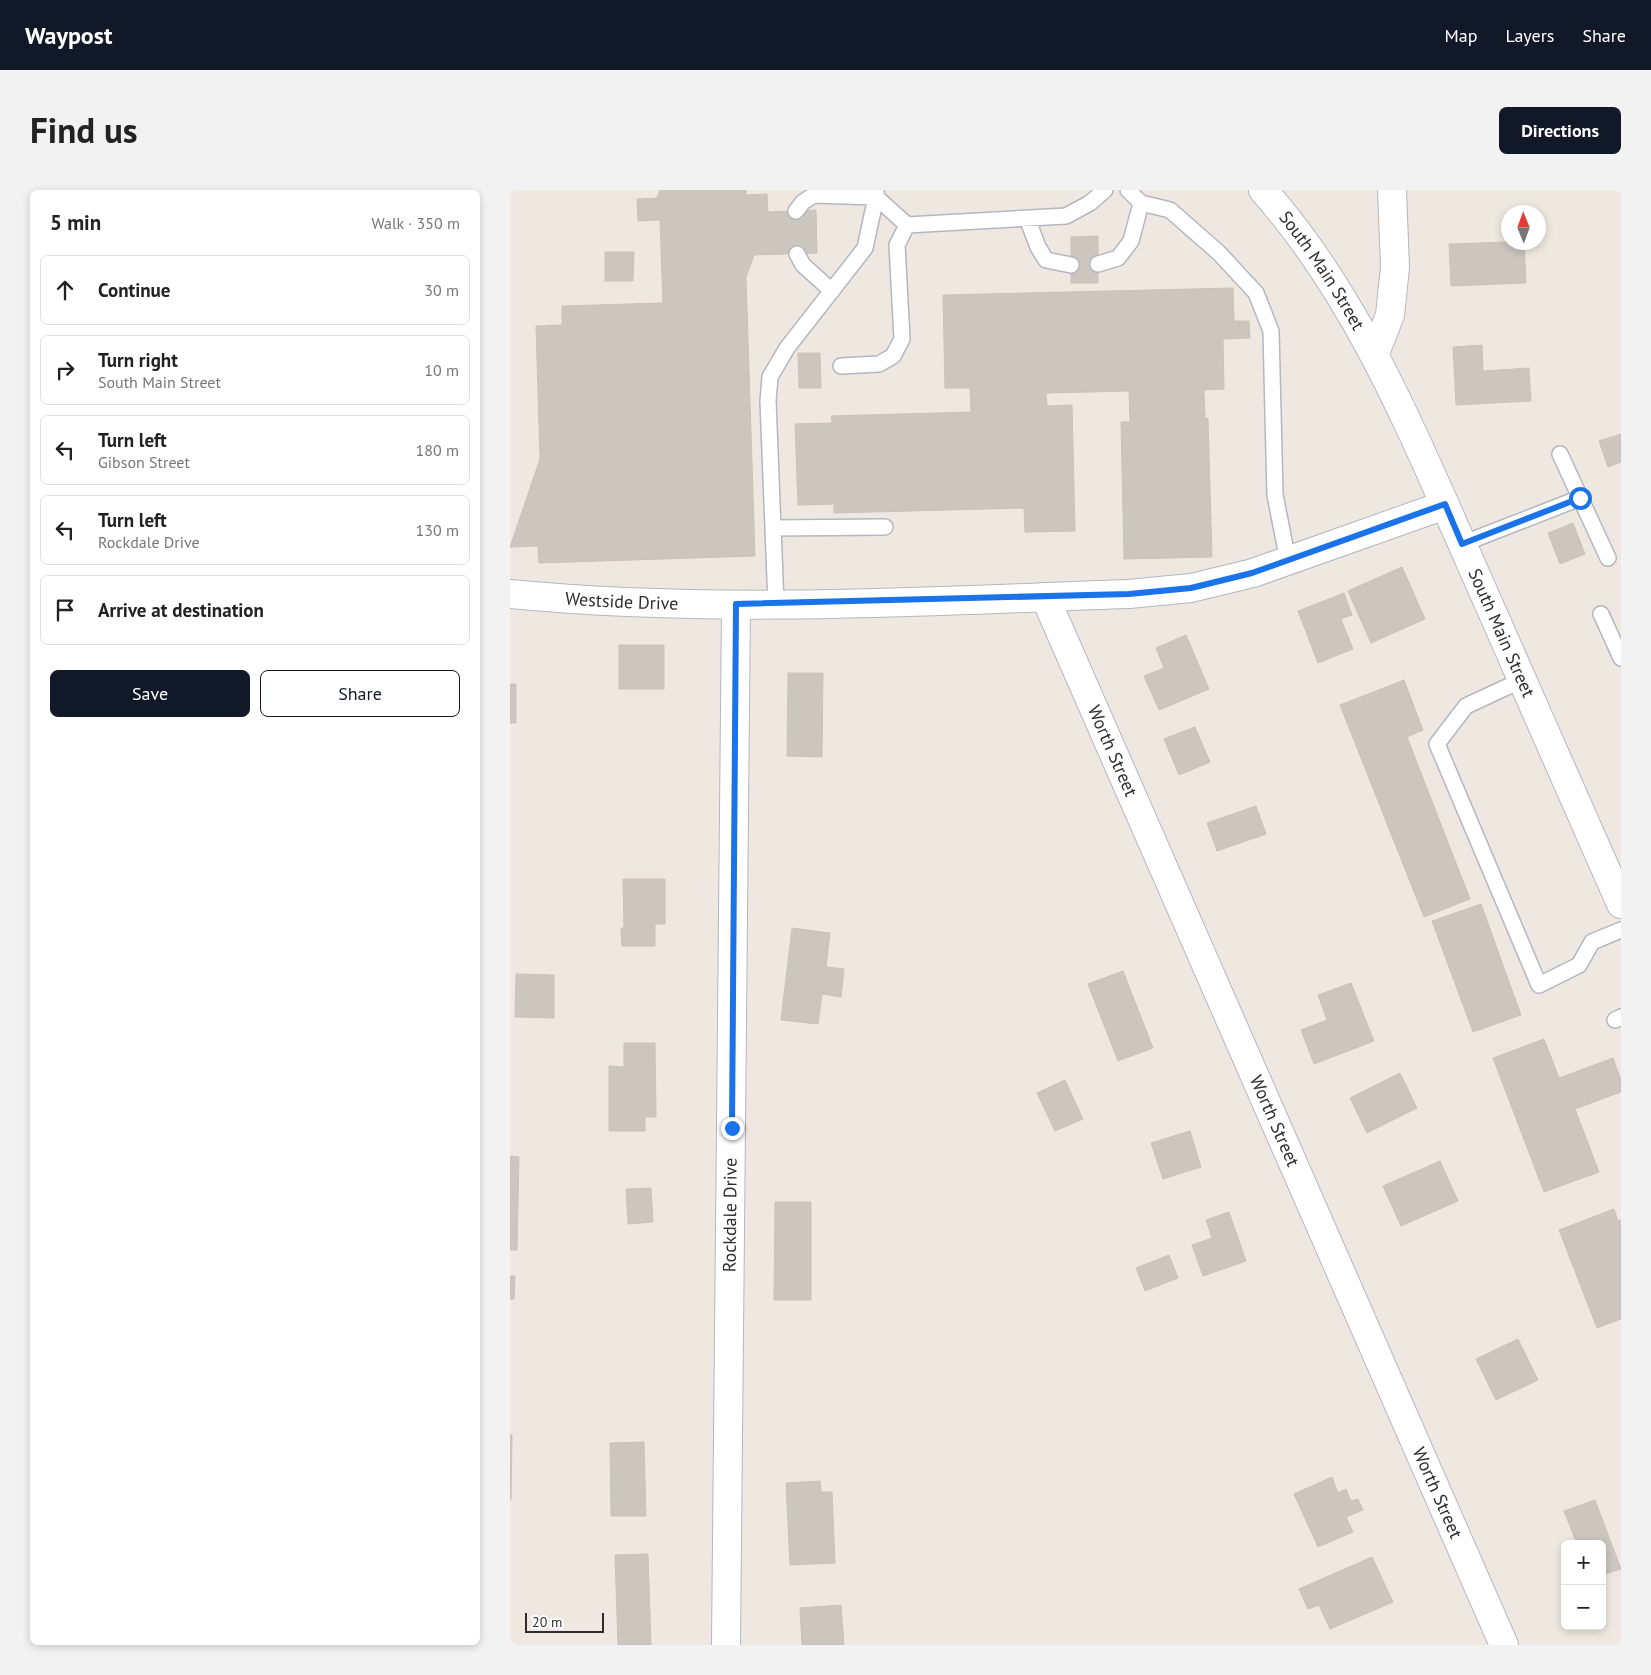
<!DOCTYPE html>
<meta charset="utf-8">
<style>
:root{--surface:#fff;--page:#f2f2f2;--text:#222;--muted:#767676;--line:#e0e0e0;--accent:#111827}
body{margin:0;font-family:"PT Sans",sans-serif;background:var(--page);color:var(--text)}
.controls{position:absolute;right:15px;bottom:15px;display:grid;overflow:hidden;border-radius:8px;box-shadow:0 2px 8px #0003}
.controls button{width:45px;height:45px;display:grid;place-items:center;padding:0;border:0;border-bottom:1px solid var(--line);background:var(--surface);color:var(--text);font:25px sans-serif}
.compass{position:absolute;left:991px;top:15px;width:45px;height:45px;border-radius:50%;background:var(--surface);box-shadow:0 2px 8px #0003;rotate:359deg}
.scale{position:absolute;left:15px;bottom:12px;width:79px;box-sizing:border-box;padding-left:5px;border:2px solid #2d2d2d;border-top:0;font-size:14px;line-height:18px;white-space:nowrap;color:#2d2d2d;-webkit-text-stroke:4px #fff;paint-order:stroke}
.stop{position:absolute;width:15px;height:15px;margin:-11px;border:4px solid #1a73e8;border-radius:50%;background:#fff}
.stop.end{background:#1a73e8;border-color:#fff;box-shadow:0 1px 5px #0008}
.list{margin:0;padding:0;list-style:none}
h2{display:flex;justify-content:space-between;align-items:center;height:65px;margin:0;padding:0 20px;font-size:21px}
h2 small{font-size:16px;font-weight:400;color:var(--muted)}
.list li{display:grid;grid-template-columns:32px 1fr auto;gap:15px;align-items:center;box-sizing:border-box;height:70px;margin:0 10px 10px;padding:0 10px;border:1px solid var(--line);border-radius:8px}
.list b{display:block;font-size:19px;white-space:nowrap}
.list p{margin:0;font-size:16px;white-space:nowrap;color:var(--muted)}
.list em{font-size:16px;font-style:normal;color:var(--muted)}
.actions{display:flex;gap:10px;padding:15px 20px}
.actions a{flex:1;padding:11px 0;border:1px solid var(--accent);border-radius:8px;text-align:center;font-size:18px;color:var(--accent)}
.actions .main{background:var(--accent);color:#fff}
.icon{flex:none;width:28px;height:28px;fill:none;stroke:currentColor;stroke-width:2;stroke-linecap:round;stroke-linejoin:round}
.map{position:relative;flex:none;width:1111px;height:1455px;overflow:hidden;border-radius:8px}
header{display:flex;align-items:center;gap:30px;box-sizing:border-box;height:70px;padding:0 25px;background:var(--accent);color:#fff}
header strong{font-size:24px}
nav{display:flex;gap:28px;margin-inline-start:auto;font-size:18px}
.intro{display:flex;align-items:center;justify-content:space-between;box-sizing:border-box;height:120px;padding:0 30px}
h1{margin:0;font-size:35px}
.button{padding:12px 22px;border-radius:8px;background:var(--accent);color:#fff;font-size:18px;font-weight:700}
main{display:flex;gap:30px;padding:0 30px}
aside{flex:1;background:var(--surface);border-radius:8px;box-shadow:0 2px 8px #0003}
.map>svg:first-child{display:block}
</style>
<header>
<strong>Waypost</strong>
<nav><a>Map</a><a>Layers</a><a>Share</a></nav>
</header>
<div class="intro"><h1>Find us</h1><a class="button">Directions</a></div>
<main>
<aside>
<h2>5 min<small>Walk · 350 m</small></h2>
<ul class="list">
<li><svg class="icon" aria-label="ahead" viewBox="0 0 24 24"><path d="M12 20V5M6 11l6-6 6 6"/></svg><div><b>Continue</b></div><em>30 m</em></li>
<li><svg class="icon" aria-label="right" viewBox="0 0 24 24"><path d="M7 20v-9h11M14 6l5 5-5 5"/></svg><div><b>Turn right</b><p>South Main Street</p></div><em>10 m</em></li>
<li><svg class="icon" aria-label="left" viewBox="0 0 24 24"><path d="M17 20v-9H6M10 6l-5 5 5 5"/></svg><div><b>Turn left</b><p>Gibson Street</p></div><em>180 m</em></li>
<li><svg class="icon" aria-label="left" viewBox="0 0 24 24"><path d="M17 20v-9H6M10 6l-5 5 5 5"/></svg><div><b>Turn left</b><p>Rockdale Drive</p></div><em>130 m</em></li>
<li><svg class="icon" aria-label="arrive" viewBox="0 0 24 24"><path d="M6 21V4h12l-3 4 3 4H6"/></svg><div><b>Arrive at destination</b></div></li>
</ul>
<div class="actions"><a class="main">Save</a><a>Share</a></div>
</aside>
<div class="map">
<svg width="1111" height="1455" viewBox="0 0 1111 1455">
<rect width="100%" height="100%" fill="#efe8e0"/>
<path fill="#cbc6be" stroke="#cbc3b9" d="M150 0H236V5L257 4 258 22 306 20 307 63 244 65 236 87 245 366 29 373 28 356 0 357 30 269 26 136 52 135V116L153 113 150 30 128 31 127 9 147 8Z
M588 46V93H561V47Z
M998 52H1014L1016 93 941 96 939 54Z
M95 62H124L123 91H95Z
M723 98 724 131H739L740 148 713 149 714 199 694 200 695 229 698 228 702 367 614 369 611 232H620L619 201 536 203 537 216 562 215 565 341 515 342 514 318 324 323V314L288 315 285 234 322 233 321 226 461 222 460 198H435L433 105Z
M972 155 973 181 1019 178 1021 211 946 215 943 157Z
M288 163H310L311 198H289Z
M1111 244V272L1098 277 1089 251Z
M1063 333 1075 364 1050 374 1038 343Z
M892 377 915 429 861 453 838 401Z
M834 403 842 425 831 429 843 459 808 473 788 421Z
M676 445 699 499 649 520 634 486 654 478 646 458Z
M109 455H154V499H109Z
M278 483H313L312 567 277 566Z
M894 490 913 540 897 547 960 709 914 727 830 515Z
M0 494H6V533H0Z
M685 537 700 572 669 585 654 549Z
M746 616 756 644 707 661 697 633Z
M113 689H155V734H145V756H112L111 738H114Z
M971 714 1011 825 963 842 922 731Z
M282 738 320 743 316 777 334 779 331 807 312 804 308 834 271 830Z
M613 781 643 858 608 871 578 794Z
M6 784 44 785V828L5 827Z
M841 793 864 851 804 874 791 840 817 830 808 805Z
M1034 849 1049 888 1103 868 1111 890V902L1065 919 1089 982 1034 1002 983 868Z
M114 853H145L146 927H135V941H99V876L114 877Z
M890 883 907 918 857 943 840 908Z
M555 890 573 929 545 941 527 903Z
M680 941 691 977 653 989 641 953Z
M0 966 9 967 7 1060H0Z
M930 971 948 1011 891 1036 873 996Z
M141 998 143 1032 118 1034 116 999Z
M265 1012H301V1110H264Z
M1104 1019 1108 1031 1111 1030V1129L1087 1138 1049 1040Z
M719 1022 736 1071 693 1086 682 1055 702 1048 696 1030Z
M659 1065 668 1088 635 1101 626 1078Z
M0 1086H5L4 1109H0Z
M1008 1149 1028 1190 986 1210 966 1169Z
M0 1245H2L1 1310H0Z
M134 1252 136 1326H101L100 1253Z
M822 1287 828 1303 836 1299 841 1311 848 1309 853 1320 836 1327 843 1342 808 1357 784 1304Z
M310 1291 311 1302H322L325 1373 280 1375 276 1293Z
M1085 1310 1111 1379 1092 1385V1354H1067L1054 1321Z
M138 1364 141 1455H108L105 1365Z
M862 1367 883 1412 820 1439 809 1415 798 1419 789 1399Z
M331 1415 334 1455H292L290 1418Z"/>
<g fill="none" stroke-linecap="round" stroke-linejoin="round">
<g stroke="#b3b7c1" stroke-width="18">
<path id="lane" d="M366 0V7L397 35 556 26 580 13 595 0
M618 0 631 13 660 20 709 63 746 103 761 141 765 305 778 371
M517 28 528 57 536 70 561 75
M287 64 293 75 322 101
M588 74 608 68 621 51 631 13
M331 176 369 174 383 166 392 149 387 55 397 35
M1050 264 1098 368
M263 338 375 337
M952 354 1070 308
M266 414 258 211 260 187 277 158 355 58 366 7 304 5 293 12 286 21
M1091 424 1111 468
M1012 490 956 516 927 554 1029 795 1069 775 1082 752 1111 740
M1105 830 1111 827"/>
</g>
<g stroke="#b3b7c1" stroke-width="30">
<g id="street">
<path d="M865 163 880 125 885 77 882 0"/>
<path id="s1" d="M0 404C204 424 415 411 619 404L681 398 743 383 935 315"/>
<path id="s2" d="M535 407 994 1455"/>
<path id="s3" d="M216 1455 226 415"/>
</g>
</g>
<g stroke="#b3b7c1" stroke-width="30">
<g id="secondary">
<path id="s4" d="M753 0C847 106 901 239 958 367 1009 483 1060 598 1111 714"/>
</g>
</g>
<use href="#lane" stroke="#fff" stroke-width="15"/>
<use href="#street" stroke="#fff" stroke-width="28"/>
<use href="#secondary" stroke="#fff" stroke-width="28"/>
</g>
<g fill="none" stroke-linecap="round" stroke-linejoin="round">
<path stroke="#1a73e8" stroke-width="6" d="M222 938 226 414 619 404 681 398 742 383 935 314 952 354 1070 308"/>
</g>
<g text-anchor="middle" stroke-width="5" stroke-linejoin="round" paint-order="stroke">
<g font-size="18" fill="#2d2d2d" stroke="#fff">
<text dy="6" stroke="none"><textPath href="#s4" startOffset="100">South Main Street</textPath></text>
<text dy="6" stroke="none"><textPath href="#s1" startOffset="112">Westside Drive</textPath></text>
<text dy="6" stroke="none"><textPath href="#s4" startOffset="505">South Main Street</textPath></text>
<text dy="6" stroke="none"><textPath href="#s2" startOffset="168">Worth Street</textPath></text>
<text dy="6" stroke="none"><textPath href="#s2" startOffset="572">Worth Street</textPath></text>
<text dy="6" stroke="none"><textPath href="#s3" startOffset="430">Rockdale Drive</textPath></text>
<text dy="6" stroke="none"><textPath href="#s2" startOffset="978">Worth Street</textPath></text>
</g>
</g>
</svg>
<div class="controls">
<button>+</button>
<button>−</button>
</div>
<svg class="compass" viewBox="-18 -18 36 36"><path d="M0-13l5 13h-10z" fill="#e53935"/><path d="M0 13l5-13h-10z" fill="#767676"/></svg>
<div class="scale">20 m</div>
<div class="stop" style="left:1070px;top:308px"></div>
<div class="stop end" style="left:222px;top:938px"></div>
</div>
</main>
